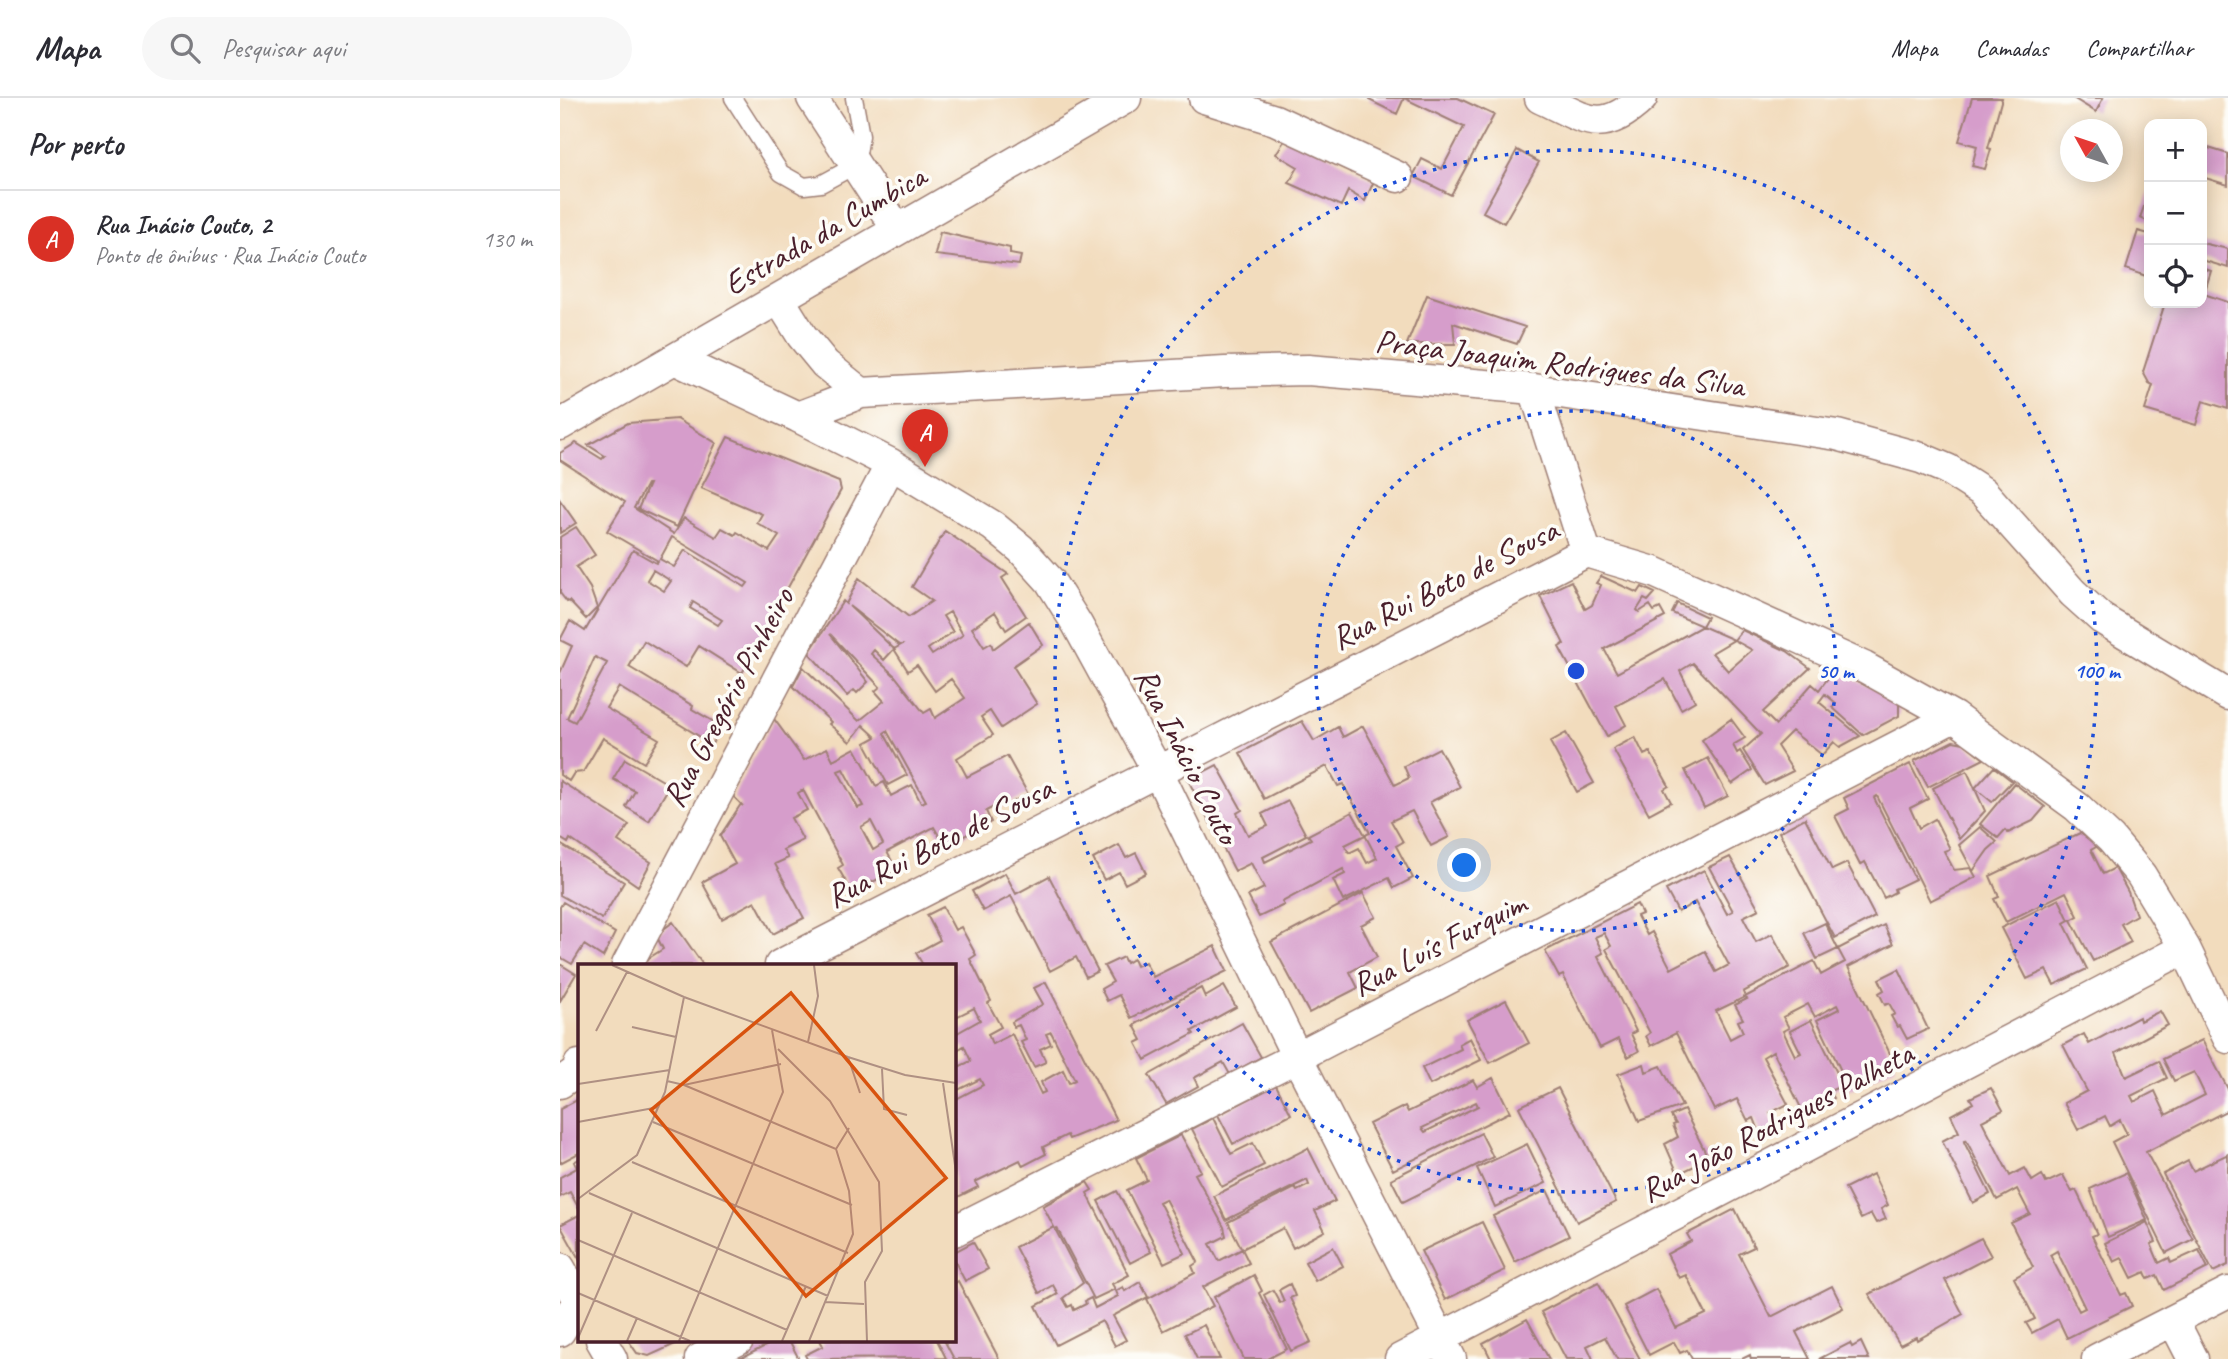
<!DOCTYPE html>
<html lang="pt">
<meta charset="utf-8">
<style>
:root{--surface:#fff;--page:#f7f7f7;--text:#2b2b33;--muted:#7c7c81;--line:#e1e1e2;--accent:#d93025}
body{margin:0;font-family:Caveat,sans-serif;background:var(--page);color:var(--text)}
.controls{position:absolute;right:21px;top:21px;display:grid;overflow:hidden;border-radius:14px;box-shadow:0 4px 18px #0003}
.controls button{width:63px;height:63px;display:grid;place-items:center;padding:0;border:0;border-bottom:2px solid var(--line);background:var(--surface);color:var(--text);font:35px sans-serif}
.compass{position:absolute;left:1500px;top:21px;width:63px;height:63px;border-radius:50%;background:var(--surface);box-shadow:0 4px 18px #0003;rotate:310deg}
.you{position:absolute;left:905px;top:768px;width:24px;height:24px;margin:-18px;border:5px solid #fff;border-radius:50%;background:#1a73e8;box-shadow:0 0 0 10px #1a73e833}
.badge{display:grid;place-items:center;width:46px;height:46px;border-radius:50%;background:var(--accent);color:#fff;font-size:23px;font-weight:700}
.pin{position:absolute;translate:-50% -58px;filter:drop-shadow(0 2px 4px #0008)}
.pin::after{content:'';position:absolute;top:37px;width:24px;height:21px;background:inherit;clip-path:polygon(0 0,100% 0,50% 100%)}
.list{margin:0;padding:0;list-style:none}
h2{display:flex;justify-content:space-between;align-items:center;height:91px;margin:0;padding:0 28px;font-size:30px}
h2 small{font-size:23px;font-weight:400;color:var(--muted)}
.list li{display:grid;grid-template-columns:46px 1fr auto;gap:21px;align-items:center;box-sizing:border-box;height:98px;padding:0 28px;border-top:2px solid var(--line)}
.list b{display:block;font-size:26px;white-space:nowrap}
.list p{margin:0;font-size:23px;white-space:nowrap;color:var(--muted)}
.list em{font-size:23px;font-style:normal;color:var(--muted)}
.icon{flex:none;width:38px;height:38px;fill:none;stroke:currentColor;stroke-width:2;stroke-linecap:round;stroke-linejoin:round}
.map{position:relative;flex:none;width:1668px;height:1261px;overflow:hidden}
header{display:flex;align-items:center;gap:42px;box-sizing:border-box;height:98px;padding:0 35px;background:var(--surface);border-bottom:2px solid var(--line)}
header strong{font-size:33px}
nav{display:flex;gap:38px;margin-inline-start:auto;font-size:24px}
.search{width:490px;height:63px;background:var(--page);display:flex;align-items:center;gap:18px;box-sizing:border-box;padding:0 24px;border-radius:38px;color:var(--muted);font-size:26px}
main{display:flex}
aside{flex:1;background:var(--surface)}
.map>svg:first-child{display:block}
</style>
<header>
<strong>Mapa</strong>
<div class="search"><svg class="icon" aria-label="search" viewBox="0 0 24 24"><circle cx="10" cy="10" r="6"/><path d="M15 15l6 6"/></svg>Pesquisar aqui</div>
<nav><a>Mapa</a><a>Camadas</a><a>Compartilhar</a></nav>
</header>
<main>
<aside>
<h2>Por perto<small></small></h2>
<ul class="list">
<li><span class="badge">A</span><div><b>Rua Inácio Couto, 2</b><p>Ponto de ônibus · Rua Inácio Couto</p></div><em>130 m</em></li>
</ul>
</aside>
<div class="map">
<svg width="1668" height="1261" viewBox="0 0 1668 1261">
<rect width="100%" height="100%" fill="#fdfcf7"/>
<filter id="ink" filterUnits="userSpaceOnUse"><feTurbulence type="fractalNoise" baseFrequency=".0143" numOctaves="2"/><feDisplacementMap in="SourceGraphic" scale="14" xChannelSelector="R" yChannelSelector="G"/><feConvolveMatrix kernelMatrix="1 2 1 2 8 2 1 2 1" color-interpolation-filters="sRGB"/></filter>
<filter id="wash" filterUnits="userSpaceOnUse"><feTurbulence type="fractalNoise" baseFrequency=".00686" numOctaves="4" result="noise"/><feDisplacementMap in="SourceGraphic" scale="28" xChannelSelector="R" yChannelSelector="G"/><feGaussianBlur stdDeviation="1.57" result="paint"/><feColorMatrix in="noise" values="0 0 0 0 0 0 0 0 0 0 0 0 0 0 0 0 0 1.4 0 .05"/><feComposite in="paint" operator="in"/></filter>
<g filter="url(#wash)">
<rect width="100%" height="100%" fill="#f2dcbd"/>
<g id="blocks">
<path fill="#d69dcb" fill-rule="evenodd" d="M810 0H898L934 17 891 97 853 78 862 61 882 71 904 29 844 0 837 16 809 2Z
M1412 0H1442L1428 50 1431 51 1425 71 1412 68 1417 48 1399 43Z
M1513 0H1543L1536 14Z
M729 35 814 83 805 103 788 93 781 108 729 85 738 69 716 56Z
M1642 48 1668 56V87L1642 79Z
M957 52 979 64 944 125 923 114Z
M1589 94V124L1580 120Z
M1578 133 1589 136V179L1566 171Z
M380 134 450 150V156L461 158 459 167 375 157Z
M1642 145 1668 151V170L1642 162Z
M1642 170 1651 173 1644 196 1668 204V311L1643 303 1636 327 1585 312 1593 287 1589 285 1583 274 1605 205H1642Z
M867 197 965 229 957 246 893 225 895 246H847Z
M117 321 156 345 117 429 78 411 89 386H87L74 410 114 436 124 420 156 439 162 430 175 437 177 434 209 453 219 438 197 425 202 416 141 390 168 339 279 384 281 392 220 504 222 506 182 575 139 548 126 569 84 543 69 569 133 608 132 611 161 628 152 646 59 589 46 610 99 641 84 665 43 640 23 674 14 675 9 683 0 677V575L12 548 0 542 10 523 25 533 73 452 96 465 98 463 47 433 65 404 0 362V355L16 345 42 361 45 358 28 347 68 325ZM112 439 188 485 185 489 125 452 114 469 100 461ZM93 472 111 483 104 493 87 482ZM133 504 162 522 158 527 130 510ZM35 559 47 565 15 624 7 620Z
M0 402 16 425 0 435Z
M16 429 35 457 16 469 30 490 37 510 26 521 9 503 7 504 0 495V439Z
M385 433 448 476 442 480 466 518 446 532 435 514 412 530 424 549 431 545 433 551 469 524 483 547 453 568 477 606 441 630 430 613 421 619 433 637 397 660 407 679 447 658 468 696 443 709 441 705 426 713 431 724 385 748 374 729 327 754 337 772 292 794 278 770 283 767 243 692 238 695 247 712 231 720 243 742 223 752 228 760 215 766 244 820 213 836 195 803 162 821 142 784 175 766 160 738 181 706 183 708 173 698 214 621 244 662 267 650 273 662 295 650 316 688 324 684 331 698 352 687 361 705 366 703 327 633 324 635 347 677 328 687 305 645 316 639 303 627 290 644 269 626 271 624 233 588 243 569 299 623 324 603 315 593 320 589 270 536 308 584 297 595 294 592 287 598 249 555 283 503 286 506 299 480 349 519 372 503 352 489ZM289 508 339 547H341L334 551ZM390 514 403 537 372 557 368 551 393 534 383 518ZM334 551 348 573 357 567 375 593 391 581 405 600 375 620 371 611 364 615 335 578 311 556 314 552 324 562ZM283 671 303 708 298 710 278 673ZM311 723 323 746 313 752 301 729Z
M1041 478 1078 495 1082 489 1095 495 1088 503 1084 501 1077 512 1079 514 1090 507 1094 513 1100 510 1105 519 1044 551 1057 575 1142 528 1112 515 1117 505 1147 519 1142 528 1174 542 1182 532 1227 553 1250 570 1203 614 1216 627 1252 586 1259 592 1274 572 1339 603V618L1303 637 1272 609 1276 605 1265 596 1259 604 1300 638 1280 649 1274 644 1262 657 1232 633 1217 648 1233 673 1205 687 1183 652 1201 636 1133 565 1120 573 1135 603 1121 611 1105 581 1056 608 1066 627 1047 638 999 549 1004 546 980 498 1011 483 1025 511 1032 507 1041 487 1036 485ZM1174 542 1192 552 1168 573 1152 555Z
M1171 621 1185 640 1173 647 1177 655 1180 653 1192 672 1172 686 1142 642Z
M742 623 754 643 778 629 783 639 803 628 835 687 849 680 844 668 879 650 900 689 870 704 889 739 871 748 852 713 831 723 843 744 836 748 853 780 834 790 829 780 783 803 773 782 785 776 783 771 722 804 724 807 699 819 688 798 704 790 691 765 675 773 628 682 657 667 682 712 677 715 688 737 708 728 702 716 728 703 746 737 703 759 705 764 751 741 748 737 792 714 805 737 810 735 783 686 778 688 767 668 704 701 680 655ZM805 737 817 760 807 765 799 750 789 755 785 747Z
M1006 635 1034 685 1017 694 990 644Z
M1075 639 1084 657 1090 654 1109 688 1104 691 1111 704 1089 716 1053 651Z
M1393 643 1404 645 1424 661 1368 689 1354 663Z
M1148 660 1168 698 1144 710 1125 672Z
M65 661 110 687 89 723 66 709 75 693 53 681Z
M1350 666 1368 701 1350 710 1359 730 1375 721 1390 751 1384 753 1394 772 1411 770 1416 779 1370 803 1317 698 1314 700 1355 781 1334 791 1335 794 1324 800 1305 764 1300 767 1275 718 1289 711 1284 700Z
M1434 669 1452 683 1432 704 1415 690Z
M1407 673 1425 713 1399 741 1373 690Z
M0 683 69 727 58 743 91 764 78 788 10 741 8 745 0 740Z
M1454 685 1485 709 1473 723 1448 735 1445 732 1438 740 1420 726Z
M1245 720 1272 772 1287 765 1315 819 1275 840 1219 734Z
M1420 729 1437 744 1428 752 1413 773 1399 747Z
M1520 735 1538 748 1531 752 1543 776 1555 770 1568 794 1576 817 1561 826 1571 844 1533 863 1511 822 1518 818 1506 794 1446 824 1434 801 1439 799 1430 778Z
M0 746 64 784 42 821 0 797Z
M559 747 566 760 576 755 586 775 565 786 559 774 544 782 533 761Z
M1170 759 1199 811 1183 819 1196 844 1212 836 1230 869 1183 894 1185 899 1254 863 1261 877 1285 864 1278 851 1324 827 1333 846 1288 869 1336 968 1290 992 1257 922 1279 911 1277 907 1255 919 1248 906 1223 919 1229 930 1223 933 1235 958 1241 955 1230 933 1251 922 1283 987 1270 993 1274 1000 1244 1016 1213 953 1203 959 1228 1006 1210 1015 1217 1030 1201 1038 1194 1020 1188 1023 1177 1001 1154 1012 1116 935 1091 948 1086 938 1090 935 1046 851 1051 848 1044 835 1035 839 1043 855 1038 858 1076 933 1071 936 1079 953 1068 959 1058 941 1040 950 1003 877 999 879 985 853 1077 806 1082 816 1077 818 1087 837 1092 834 1111 871 1145 853 1156 874 1169 867 1135 804 1118 814 1106 792 1144 772 1167 816 1173 813 1149 769ZM1185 899 1187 901 1175 907 1183 921 1178 923 1183 934 1170 941 1156 913Z
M445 775 456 796 489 778 538 873 526 879 516 859 490 873 451 798 423 813 412 793Z
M803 795 816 819 801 827 817 859 790 874 798 890 749 915 711 844Z
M1499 801 1509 822 1504 825 1527 871 1494 887 1486 872 1467 881 1441 830Z
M3 804 55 835 43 859 24 847 12 866 0 859V809Z
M383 809 395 832 401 829 416 857 410 861 431 903 428 905 441 929 428 936 432 946 452 936 481 996 485 994 481 984 503 972 509 985 515 982 491 934 486 936 491 946 480 951 486 964 474 969 461 944 466 942 459 927 454 929 452 924 483 906 474 890 486 884 556 1022 509 1041 507 1037 483 1049 486 1056 463 1068 460 1062 415 1084 418 1089 394 1101V1002L423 987 420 981 394 994V971L411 963 404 948 394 954V928L397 935 420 922 414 910 394 920V867H363L356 855 380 842 367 817Z
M113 824 143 867H84L89 860 103 851 96 837Z
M1265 825 1278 851 1257 861 1244 835Z
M655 848 667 873 571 920 559 897 547 903 541 891 553 884 544 868 563 859 566 865 573 861 576 868 585 864 593 879Z
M0 866 16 876 0 903Z
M1339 871 1368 931 1347 941 1340 928 1337 929 1331 918 1335 916 1329 905 1325 907 1319 895 1324 892 1319 881Z
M664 888 676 909 632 933 634 936 585 962 576 945 582 942 574 927 641 890 645 899Z
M946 902 969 945 930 965 907 922Z
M1600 913 1608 927 1556 955 1566 979 1599 963 1607 980 1571 998 1574 1004 1595 993 1606 1017 1645 997 1634 974 1614 983 1603 961 1642 942 1668 991V1012L1586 1054 1633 1141 1606 1155 1552 1044 1567 1036 1560 1022 1550 1028 1545 1018 1518 1032 1504 1005 1527 993 1503 947 1524 936 1529 946 1579 919 1580 923Z
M682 925 701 959 676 973 678 976 672 980 663 964 634 980 638 988 606 1006 589 977Z
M910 940 921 962 870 987 862 970 901 951 899 946Z
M1084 966 1086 974 1101 968 1122 1008 1079 1023 1058 976Z
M933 980 950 1014 833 1072 809 1026 845 1008 848 1014 913 982 917 989ZM916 1004 918 1008 865 1034 862 1030Z
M716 987 731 1016 673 1046 658 1017Z
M998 990 1056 1104 1017 1124 959 1009Z
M1431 990 1443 1012 1422 1023 1450 1078 1465 1070 1472 1083 1482 1077 1486 1085 1503 1077 1512 1094 1516 1092 1537 1136 1532 1138 1561 1197 1566 1195 1572 1208 1507 1240 1498 1221 1472 1235 1466 1225 1475 1221 1454 1180 1473 1169 1451 1125 1470 1116 1457 1091 1437 1102 1406 1042 1404 1044 1430 1096 1413 1105 1382 1043 1399 1034 1391 1017 1413 1005 1410 1000ZM1497 1153 1525 1210 1519 1213 1490 1157Z
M19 1001V1055L0 1065V1011Z
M1124 1012 1149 1061 1118 1076 1105 1046 1118 1039 1113 1027 1116 1026 1111 1018Z
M653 1020 671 1056 693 1045 704 1067 662 1089 632 1031Z
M921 1035 933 1059 843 1104 831 1081Z
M621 1037 641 1073 635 1076 664 1129 666 1138 650 1146 659 1163 682 1151 668 1124 735 1090 737 1093 749 1087 747 1082 666 1122 654 1098 748 1050 775 1103 755 1113 765 1133 733 1150 723 1130 682 1151 689 1165 643 1189 653 1208 603 1233 587 1201 635 1175 632 1168 638 1164 605 1101 599 1104 625 1155 604 1165 567 1092 587 1082 576 1060Z
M967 1046 986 1085 935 1109 917 1070Z
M1668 1056V1167L1653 1174 1603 1076 1628 1063 1633 1073Z
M19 1061V1111L10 1094 0 1099V1079L17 1070 14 1064Z
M1566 1075 1587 1122 1548 1139 1530 1091Z
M1313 1076 1328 1107 1321 1111 1326 1121 1316 1125 1311 1116 1301 1121 1285 1090Z
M527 1084 532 1092 527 1095 569 1177 552 1186 555 1191 534 1201 497 1130 495 1131 523 1185 503 1200 508 1209 512 1207 514 1212 526 1206 525 1203 531 1200 535 1210 558 1198 556 1193 563 1189 565 1193 580 1184 588 1199 553 1218 566 1242 555 1248 542 1223 496 1247 476 1208 498 1196 493 1187 479 1195 455 1149 494 1129 483 1108Z
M987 1092 1009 1138 955 1164 933 1118Z
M557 1093 591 1154 570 1165 538 1103Z
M1175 1111 1194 1149 1179 1156 1211 1219 1272 1188 1283 1210 1236 1234 1250 1261H1191L1190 1257 1182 1261H1132L1127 1252 1120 1255 1114 1244 1089 1257 1064 1208 1096 1191 1116 1230 1146 1216 1126 1177 1119 1180 1107 1156 1131 1143 1127 1136Z
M19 1117V1161L0 1127Z
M922 1124 945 1172 885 1202 861 1153Z
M1587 1124 1596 1144 1591 1146 1599 1165 1609 1160 1611 1165 1639 1152 1648 1170 1604 1192 1597 1177 1588 1181 1585 1174 1572 1180 1562 1160 1554 1164 1545 1145Z
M1421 1140 1431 1158 1385 1182 1403 1216 1357 1242 1356 1239 1340 1247 1309 1196Z
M413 1144 428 1171 405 1183 394 1162V1154Z
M773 1149 783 1168 755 1183 745 1164Z
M694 1177 702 1193 699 1195 727 1251 707 1261H684L654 1199Z
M398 1183 436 1255 439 1261H394L384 1242H394V1186Z
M1038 1184 1042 1191 1080 1261H1057L1045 1239 1027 1248 1033 1261H1006L981 1214Z
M730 1186 735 1198 730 1200 751 1244 731 1253 704 1197 713 1192 720 1205 724 1203 719 1192Z
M967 1221 989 1261H931L923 1245Z
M644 1227 660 1261H637L625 1236Z
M68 1242H124L89 1258 77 1255Z
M217 1242H229L239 1261H180Z
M260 1242H377L386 1260 247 1261 245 1257 263 1248Z
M1301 1244 1309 1261H1259L1290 1245 1292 1249Z"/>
</g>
</g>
<g filter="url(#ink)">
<use href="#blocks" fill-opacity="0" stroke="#9e7e74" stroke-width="2"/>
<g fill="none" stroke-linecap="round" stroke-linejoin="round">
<g stroke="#9e7e74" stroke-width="19">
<path id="lane" d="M173 0 221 75 244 88 261 86 296 67 301 38 294 0"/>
</g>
<g stroke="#9e7e74" stroke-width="33">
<path id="street" d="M252 0 337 131
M644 0 715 22 838 79
M980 0C1024 20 1041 39 1082 0
M219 201 242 238 265 266 301 295
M114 261 238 319 331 366 433 428 461 451 490 483 517 526 597 672 737 959 891 1261
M974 291 1026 454
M238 319 301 295 665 274 748 272 974 291 1277 337 1361 360 1387 371 1423 394 1513 495 1542 521 1668 597
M0 327 566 0
M67 867 331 366
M220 867 1026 454 1094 474 1304 569 1394 619 1517 709 1551 741 1581 777 1625 850 1668 940
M0 985 17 973 19 967
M394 1133 737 959 1394 619
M0 1170 19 1204
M1613 1222 1633 1261
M0 1233 18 1203
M41 1242 52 1261
M140 1261 178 1242
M840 1261 1625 850
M1537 1261 1668 1194"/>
</g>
<use href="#lane" stroke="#fff" stroke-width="16"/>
<use href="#street" stroke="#fff" stroke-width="30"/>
</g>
</g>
<g fill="none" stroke="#1d4ed8" stroke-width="3.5" stroke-dasharray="3.5 7">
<circle cx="1016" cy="573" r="260"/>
<circle cx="1016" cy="573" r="521"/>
</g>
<g text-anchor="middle" stroke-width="7" stroke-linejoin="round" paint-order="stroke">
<g font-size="33" fill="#4a1f2b" stroke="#fdfcf7">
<text transform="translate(264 131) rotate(-30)" y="12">Estrada da Cumbica</text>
<text transform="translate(1000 264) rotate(7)" y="12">Praça Joaquim Rodrigues da Silva</text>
<text transform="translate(884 485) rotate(-27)" y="12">Rua Rui Boto de Sousa</text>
<text transform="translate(167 599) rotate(-62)" y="12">Rua Gregório Pinheiro</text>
<text transform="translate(628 657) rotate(63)" y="12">Rua Inácio Couto</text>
<text transform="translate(379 743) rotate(-27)" y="12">Rua Rui Boto de Sousa</text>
<text transform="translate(878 845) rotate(-27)" y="12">Rua Luís Furquim</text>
<text transform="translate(1216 1023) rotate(-28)" y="12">Rua João Rodrigues Palheta</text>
</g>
</g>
<g transform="translate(18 866)">
<rect width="378" height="378" fill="#f2dcbd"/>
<path fill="none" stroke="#af9083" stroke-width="2" d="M34 1 106 33 270 93 327 111 378 119M54 63 98 73M18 67 49 8M230 78 240 32 236 1M200 85 252 137 301 218 304 287 287 318 289 377M270 93 282 129M304 105 306 145 329 151M89 117 106 121 203 100M365 119 378 208M0 120 92 106M106 121 258 185 271 227 275 270 231 377M0 158 81 143M75 158 274 241M258 185 271 164M54 198 270 289M11 229 250 332M0 235 59 191 87 128 106 33M0 276 209 366M0 329 112 377M247 338 286 340M0 374 54 249M49 377 59 354M101 377 205 128 194 66M204 377 228 322"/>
<path fill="#d8530f" fill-opacity="0.15" stroke="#d8530f" stroke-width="3.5" d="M213 29 368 214 228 332 73 146Z"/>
<rect width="378" height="378" fill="none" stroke="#4a1f2b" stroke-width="3.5"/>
</g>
<circle cx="1016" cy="573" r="10" fill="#1d4ed8" stroke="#fdfcf7" stroke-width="3.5"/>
<g font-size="21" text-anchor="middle" font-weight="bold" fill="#1d4ed8" stroke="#fdfcf7" stroke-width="7" stroke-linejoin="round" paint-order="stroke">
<text x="1276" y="580">50 m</text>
<text x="1537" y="580">100 m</text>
</g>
</svg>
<div class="controls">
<button>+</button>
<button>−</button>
<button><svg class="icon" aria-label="locate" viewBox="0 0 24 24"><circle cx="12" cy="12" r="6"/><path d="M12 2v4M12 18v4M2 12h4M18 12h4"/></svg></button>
</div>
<svg class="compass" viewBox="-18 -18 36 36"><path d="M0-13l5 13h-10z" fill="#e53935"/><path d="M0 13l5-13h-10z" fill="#7c7c81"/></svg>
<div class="you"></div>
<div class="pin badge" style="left:365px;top:369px">A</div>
</div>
</main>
